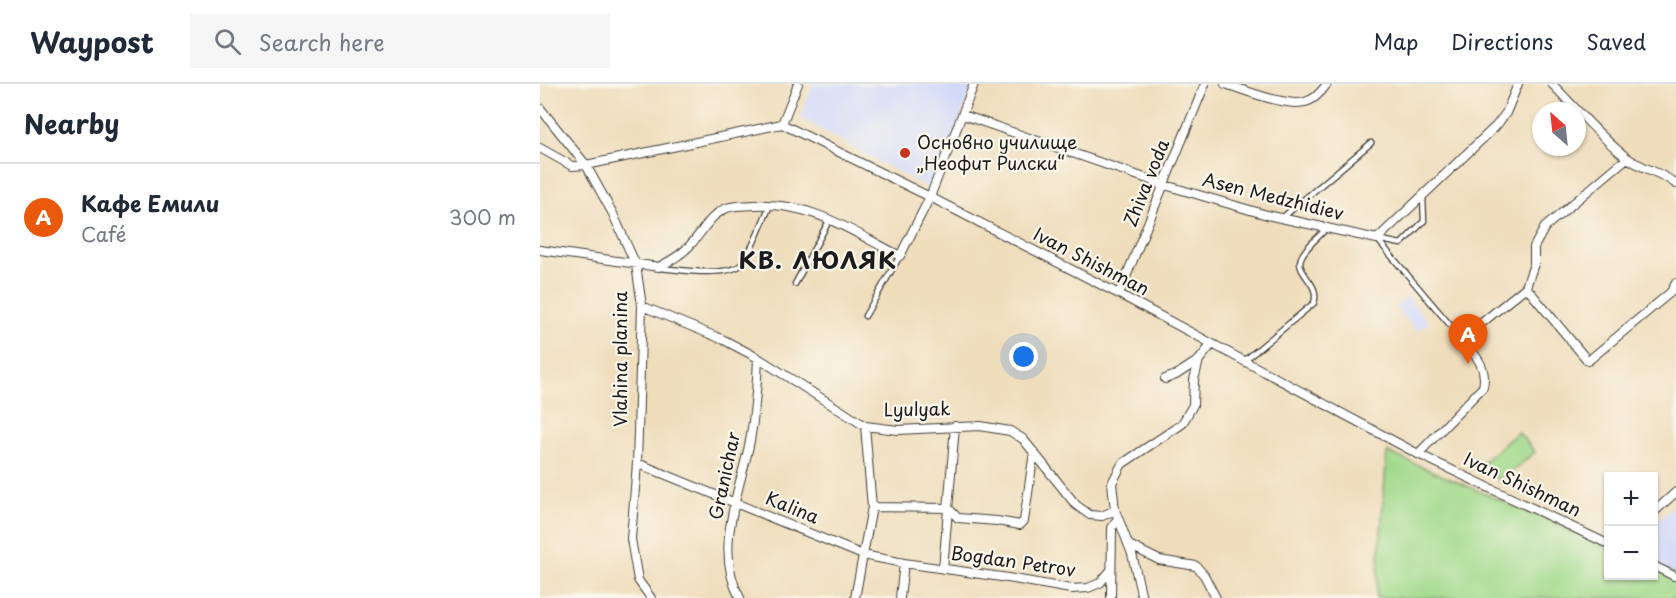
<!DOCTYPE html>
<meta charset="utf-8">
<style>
:root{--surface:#fff;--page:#f6f6f7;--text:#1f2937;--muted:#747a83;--line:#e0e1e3;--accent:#ea580c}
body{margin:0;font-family:"Playpen Sans",sans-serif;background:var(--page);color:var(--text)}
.controls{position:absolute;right:18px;bottom:18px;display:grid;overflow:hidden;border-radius:0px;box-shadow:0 2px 4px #0004}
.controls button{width:54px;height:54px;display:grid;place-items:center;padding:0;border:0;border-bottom:2px solid var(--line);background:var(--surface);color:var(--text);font:30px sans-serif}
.compass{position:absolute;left:992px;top:18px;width:54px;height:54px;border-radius:50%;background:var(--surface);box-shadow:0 2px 4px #0004;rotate:333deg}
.you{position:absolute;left:484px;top:273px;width:21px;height:21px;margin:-15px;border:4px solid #fff;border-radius:50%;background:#1a73e8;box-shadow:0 0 0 9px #1a73e833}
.badge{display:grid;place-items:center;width:39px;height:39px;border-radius:50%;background:var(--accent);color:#fff;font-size:20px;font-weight:700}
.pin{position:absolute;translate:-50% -50px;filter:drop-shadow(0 2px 3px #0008)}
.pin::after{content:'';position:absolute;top:32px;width:21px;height:18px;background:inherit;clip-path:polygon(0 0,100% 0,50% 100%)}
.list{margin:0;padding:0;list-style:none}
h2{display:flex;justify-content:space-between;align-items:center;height:78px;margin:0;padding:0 24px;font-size:26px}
h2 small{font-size:20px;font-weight:400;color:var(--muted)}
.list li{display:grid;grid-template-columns:39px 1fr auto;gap:18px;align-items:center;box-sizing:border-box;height:108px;padding:0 24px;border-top:2px solid var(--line)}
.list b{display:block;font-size:22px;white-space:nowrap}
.list p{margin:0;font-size:20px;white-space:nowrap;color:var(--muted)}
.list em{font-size:20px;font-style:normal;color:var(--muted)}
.icon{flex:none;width:33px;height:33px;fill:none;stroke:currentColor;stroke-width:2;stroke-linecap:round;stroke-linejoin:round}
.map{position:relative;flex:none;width:1136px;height:514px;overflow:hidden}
header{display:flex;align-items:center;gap:36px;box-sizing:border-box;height:84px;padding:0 30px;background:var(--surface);border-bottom:2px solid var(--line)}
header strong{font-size:28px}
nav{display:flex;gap:33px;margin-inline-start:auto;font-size:21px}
.search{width:420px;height:54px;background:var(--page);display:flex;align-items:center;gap:15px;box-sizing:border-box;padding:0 21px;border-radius:0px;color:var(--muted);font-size:22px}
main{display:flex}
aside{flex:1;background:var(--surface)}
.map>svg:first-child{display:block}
</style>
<header>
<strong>Waypost</strong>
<div class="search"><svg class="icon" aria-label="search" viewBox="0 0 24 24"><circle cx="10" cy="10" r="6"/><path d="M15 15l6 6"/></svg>Search here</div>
<nav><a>Map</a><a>Directions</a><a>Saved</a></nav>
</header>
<main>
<aside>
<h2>Nearby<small></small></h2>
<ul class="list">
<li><span class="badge">A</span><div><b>Кафе Емили</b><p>Café</p></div><em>300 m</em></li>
</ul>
</aside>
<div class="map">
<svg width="1136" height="514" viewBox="0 0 1136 514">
<rect width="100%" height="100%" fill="#fbf7ec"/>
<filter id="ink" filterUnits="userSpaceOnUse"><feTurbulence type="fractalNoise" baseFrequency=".0167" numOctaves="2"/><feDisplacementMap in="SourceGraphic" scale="12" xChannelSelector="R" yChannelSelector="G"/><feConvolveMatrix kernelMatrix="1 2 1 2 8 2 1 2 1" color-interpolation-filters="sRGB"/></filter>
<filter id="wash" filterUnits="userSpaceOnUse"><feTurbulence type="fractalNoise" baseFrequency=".008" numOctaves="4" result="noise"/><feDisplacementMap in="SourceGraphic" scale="24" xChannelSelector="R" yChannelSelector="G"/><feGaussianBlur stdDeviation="1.35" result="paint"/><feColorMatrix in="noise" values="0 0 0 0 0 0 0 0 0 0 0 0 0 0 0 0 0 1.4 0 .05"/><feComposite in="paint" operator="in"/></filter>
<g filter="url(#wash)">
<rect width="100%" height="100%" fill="#efddbb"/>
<path fill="#d2d9f9" d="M273 0H433L394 103 388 104 262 35V29Z
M868 213 889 239 877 248 855 222Z
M1136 421V491L1114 481V439Z"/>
<path fill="#a1d98b" stroke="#5e7a54" stroke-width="1.5" d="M978 348 995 368 960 398 943 378Z
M847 368 1068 462V492H1114V481L1136 491V514H836Z"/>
</g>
<g filter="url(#ink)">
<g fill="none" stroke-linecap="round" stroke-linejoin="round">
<g stroke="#3c3934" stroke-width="7">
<path id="service" d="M742 134 831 59
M837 155 922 255
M837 155 861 160 884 137 883 113
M121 184C141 186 184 193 201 181 208 175 225 133 230 121
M255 200 290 135
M325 232 360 172
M704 277 774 219C781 199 755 190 761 174 765 163 779 153 787 144"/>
</g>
<g stroke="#3c3934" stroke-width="10">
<path id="minor" d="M685 0C705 6 746 23 765 18 775 16 782 7 787 0
M1012 0C1036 24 1059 52 1086 73 1102 85 1121 88 1136 100
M0 24 46 81 73 130 96 181 102 222 97 379 91 455 98 496 111 514
M423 31 625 101 727 131 837 155 956 42 966 29 978 0
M242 40 258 0
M0 64 32 82 46 81 242 40 390 113 579 210 878 370 1068 460
M0 166 119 183C130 177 143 170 152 159 163 147 171 130 187 124 195 121 206 122 215 121 272 118 311 147 360 172L390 113 434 0
M986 203 1048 277 1131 208 1136 199
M579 210 665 0
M102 222 184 256 218 274 325 342 358 346 440 342 470 347 483 355 536 421 550 431 562 432 575 426
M625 295 636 291 659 276
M878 370 943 303C948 282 934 270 922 255L986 203 994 180V163L1005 143 1087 74
M97 379 323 471 364 479 360 514
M332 423 408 424 418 434 457 437 480 441 484 437 494 368
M1114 428 1136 408
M589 461 619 476 656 482 664 491 676 514
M364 479 468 494 531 505 548 504 560 499 571 486
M1114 482 1134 492
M403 485 415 342
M200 514C173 465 200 407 210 357 215 329 217 302 218 274
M315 514 332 423 325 342
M571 514 572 444 578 434
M602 514 592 470 575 426 572 399 582 380 642 340 653 321 654 296 659 276 672 260"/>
</g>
<use href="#service" stroke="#fff" stroke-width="4.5"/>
<use href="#minor" stroke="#fff" stroke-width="8"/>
</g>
</g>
<circle fill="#c8321e" stroke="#fbf7ec" stroke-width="2" cx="365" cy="69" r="6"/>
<g text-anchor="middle" stroke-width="4.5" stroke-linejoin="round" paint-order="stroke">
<g font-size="18" fill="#1c1c1c" stroke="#fbf7ec" text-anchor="start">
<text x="377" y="65">Основно училище<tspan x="377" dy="21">„Неофит Рилски“</tspan></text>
</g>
<g font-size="18" fill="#1c1c1c" stroke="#fbf7ec">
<text transform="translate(607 99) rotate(-68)" y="6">Zhiva voda</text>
<text transform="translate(733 113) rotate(14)" y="6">Asen Medzhidiev</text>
<text transform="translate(551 178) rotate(27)" y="6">Ivan Shishman</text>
<text transform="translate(81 275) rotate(-90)" y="6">Vlahina planina</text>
<text transform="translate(377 326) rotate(-1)" y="6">Lyulyak</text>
<text transform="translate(185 392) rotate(-78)" y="6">Granichar</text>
<text transform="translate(982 401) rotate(25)" y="6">Ivan Shishman</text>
<text transform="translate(252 424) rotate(22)" y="6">Kalina</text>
<text transform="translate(473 478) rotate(8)" y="6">Bogdan Petrov</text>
</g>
<g font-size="24" font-weight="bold" letter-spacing="1.5" fill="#1c1c1c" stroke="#fbf7ec">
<text x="278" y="185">КВ. ЛЮЛЯК</text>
</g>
</g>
</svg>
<div class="controls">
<button>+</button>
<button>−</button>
</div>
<svg class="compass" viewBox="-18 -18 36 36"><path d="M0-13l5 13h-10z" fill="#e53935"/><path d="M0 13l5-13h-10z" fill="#747a83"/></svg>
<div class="you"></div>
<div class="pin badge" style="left:928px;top:280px">A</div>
</div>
</main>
